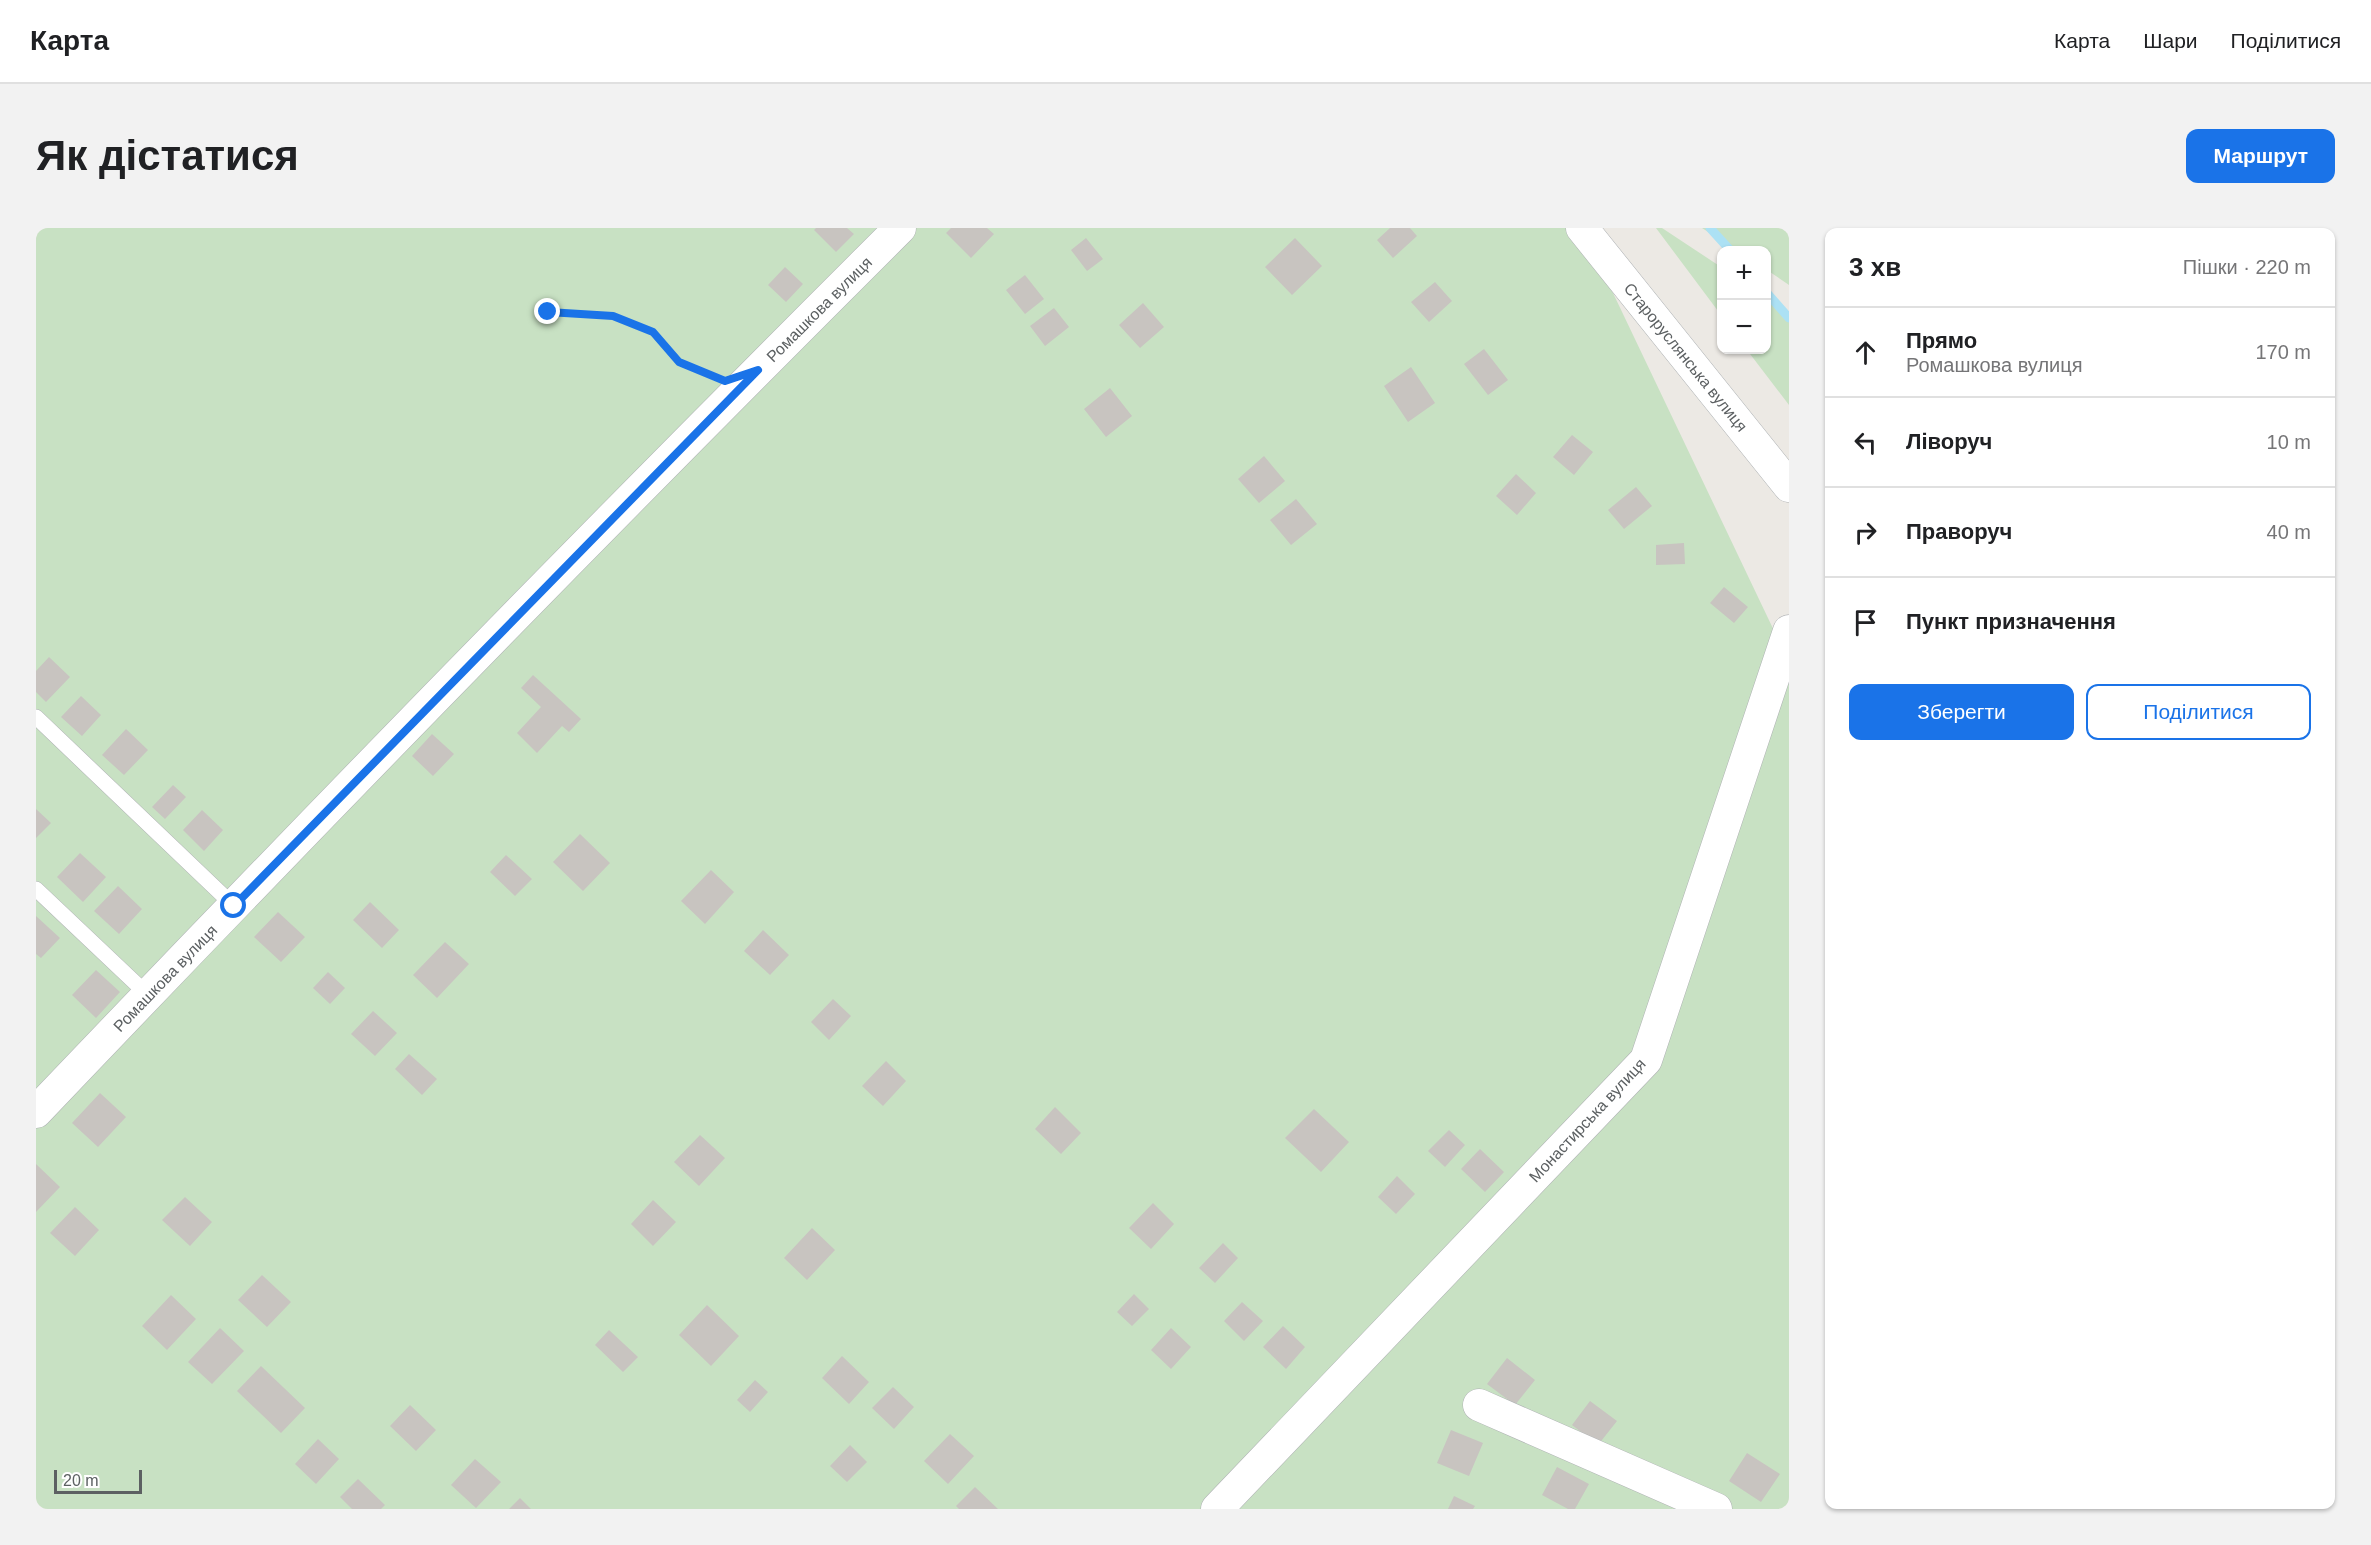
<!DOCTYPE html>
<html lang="uk">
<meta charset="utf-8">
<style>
:root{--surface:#fff;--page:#f2f2f2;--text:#202124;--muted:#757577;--line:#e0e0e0;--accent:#1a73e8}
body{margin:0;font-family:Helvetica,sans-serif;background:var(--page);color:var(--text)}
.controls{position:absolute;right:18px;top:18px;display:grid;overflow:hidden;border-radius:12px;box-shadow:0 2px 4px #0004}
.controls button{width:54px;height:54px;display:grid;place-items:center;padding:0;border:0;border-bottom:2px solid var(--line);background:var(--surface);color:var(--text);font:30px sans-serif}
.scale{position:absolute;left:18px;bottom:15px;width:88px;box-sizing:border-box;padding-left:6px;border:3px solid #5c6062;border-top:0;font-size:16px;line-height:21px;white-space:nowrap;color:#5c6062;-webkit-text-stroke:4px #fff;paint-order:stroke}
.stop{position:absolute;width:18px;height:18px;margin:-14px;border:4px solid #1a73e8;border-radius:50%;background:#fff}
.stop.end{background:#1a73e8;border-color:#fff;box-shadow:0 2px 6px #0008}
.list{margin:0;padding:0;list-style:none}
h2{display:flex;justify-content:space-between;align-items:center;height:78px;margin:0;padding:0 24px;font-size:26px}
h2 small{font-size:20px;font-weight:400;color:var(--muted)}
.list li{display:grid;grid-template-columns:39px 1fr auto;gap:18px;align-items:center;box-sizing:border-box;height:90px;padding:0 24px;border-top:2px solid var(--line)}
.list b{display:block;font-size:22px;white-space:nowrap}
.list p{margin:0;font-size:20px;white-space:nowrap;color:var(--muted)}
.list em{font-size:20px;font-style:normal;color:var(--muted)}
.actions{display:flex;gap:12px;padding:18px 24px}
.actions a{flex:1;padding:14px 0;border:2px solid var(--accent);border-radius:12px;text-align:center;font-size:21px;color:var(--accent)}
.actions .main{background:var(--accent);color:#fff}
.icon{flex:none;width:33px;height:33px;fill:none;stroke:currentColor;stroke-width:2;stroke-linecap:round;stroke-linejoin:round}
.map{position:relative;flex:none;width:1753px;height:1281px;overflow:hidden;border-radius:12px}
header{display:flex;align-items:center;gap:36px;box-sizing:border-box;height:84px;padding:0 30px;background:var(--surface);border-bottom:2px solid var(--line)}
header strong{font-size:28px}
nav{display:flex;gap:33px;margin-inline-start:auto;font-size:21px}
.intro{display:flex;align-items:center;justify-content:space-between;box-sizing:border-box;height:144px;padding:0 36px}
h1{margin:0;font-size:42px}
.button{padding:15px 27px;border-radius:12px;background:var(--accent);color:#fff;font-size:21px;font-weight:700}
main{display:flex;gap:36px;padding:0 36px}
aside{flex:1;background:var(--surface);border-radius:12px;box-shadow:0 2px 4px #0004}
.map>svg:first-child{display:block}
</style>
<header>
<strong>Карта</strong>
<nav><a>Карта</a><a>Шари</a><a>Поділитися</a></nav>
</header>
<div class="intro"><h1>Як дістатися</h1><a class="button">Маршрут</a></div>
<main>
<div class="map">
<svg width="1753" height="1281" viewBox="0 0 1753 1281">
<rect width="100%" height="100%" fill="#ece9e4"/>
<path fill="#c8e1c3" d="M0 0H1546L1753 434V1281H0Z
M1620 0H1626L1685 39V87Z
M1666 0H1753V57L1731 42 1730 22H1700Z
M1731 69 1753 84V177L1711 122H1730Z"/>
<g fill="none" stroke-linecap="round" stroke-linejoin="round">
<path stroke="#ace1f4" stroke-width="9" d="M1674 0 1694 22
M1730 64 1753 90"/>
</g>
<path fill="#c8c4c0" d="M780 0H811L818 6 800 24 778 2Z
M915 0H951L958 6 935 30 910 5Z
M1354 0H1374L1381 8 1357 30 1341 12Z
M1050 10 1067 31 1051 43 1035 22Z
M1259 10 1286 38 1256 67 1229 39Z
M749 39 767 56 750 74 732 57Z
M989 47 1008 71 989 86 970 62Z
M1399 54 1416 73 1393 94 1375 74Z
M1107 75 1128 99 1104 120 1083 97Z
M1018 80 1033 99 1009 118 994 98Z
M1448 121 1472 152 1452 167 1428 136Z
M1375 139 1399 175 1372 194 1348 158Z
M1074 160 1096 188 1070 209 1048 181Z
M1536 207 1557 224 1538 247 1517 229Z
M1228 228 1249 253 1223 275 1202 251Z
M1480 246 1500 265 1481 287 1460 268Z
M1600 259 1616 278 1588 301 1572 282Z
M1260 271 1281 296 1255 317 1234 292Z
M1648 315 1649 336 1620 337V317Z
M1688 359 1712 379 1698 395 1674 375Z
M13 429 34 449 10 474 0 464V443Z
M497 447 545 491 533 504 526 498 501 525 481 505 505 479 485 460Z
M45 468 65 487 46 508 25 489Z
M90 501 112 522 88 547 66 527Z
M396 506 418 526 397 548 376 528Z
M137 557 150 569 129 591 116 579Z
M0 581 15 595 0 610Z
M166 582 187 602 168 623 147 602Z
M544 606 574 635 547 663 517 634Z
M44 625 70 649 47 674 21 649Z
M470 627 496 651 479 668 454 644Z
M675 642 698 664 669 696 645 673Z
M82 658 106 681 83 706 58 683Z
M334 674 363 702 346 720 317 692Z
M242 684 269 709 245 734 218 709Z
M0 688 24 710 5 730 0 726Z
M727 702 753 727 734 747 708 723Z
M409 714 433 736 401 770 377 747Z
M60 742 84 764 60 790 36 767Z
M292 744 309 760 294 776 277 760Z
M797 771 815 788 793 812 775 794Z
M337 783 361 805 339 828 315 806Z
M373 826 401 851 386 867 359 841Z
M850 833 870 853 847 878 826 858Z
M64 865 90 889 62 919 36 895Z
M1019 879 1045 905 1025 926 999 901Z
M1278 881 1313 914 1285 944 1249 910Z
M1413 902 1429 917 1409 939 1392 923Z
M664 907 689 930 663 958 638 934Z
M1444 921 1468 944 1449 964 1425 941Z
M0 936 24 959 0 984Z
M1361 948 1379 966 1360 986 1342 969Z
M149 969 176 994 154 1018 126 992Z
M617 972 640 994 617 1018 595 996Z
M1117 975 1138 996 1115 1021 1093 1000Z
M39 979 63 1002 39 1028 14 1005Z
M776 1000 799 1022 771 1052 748 1030Z
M1187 1015 1202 1030 1179 1055 1163 1040Z
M226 1047 255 1074 231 1099 202 1072Z
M1098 1066 1113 1081 1096 1098 1081 1084Z
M135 1067 160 1091 131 1122 106 1098Z
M1206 1074 1227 1093 1208 1113 1188 1093Z
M671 1077 703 1108 675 1138 643 1107Z
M1247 1098 1269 1119 1250 1141 1227 1119Z
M184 1100 208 1123 176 1156 152 1134Z
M1135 1100 1155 1119 1135 1141 1115 1122Z
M573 1102 602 1129 587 1144 559 1117Z
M806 1128 833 1154 813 1176 786 1150Z
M1471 1130 1499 1152 1479 1177 1451 1156Z
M225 1138 269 1180 245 1205 201 1163Z
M719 1152 732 1164 714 1184 701 1172Z
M857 1159 878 1179 858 1201 836 1180Z
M1554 1173 1581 1193 1562 1217 1536 1197Z
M374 1177 400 1202 380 1223 354 1198Z
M1415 1202 1447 1215 1433 1248 1401 1235Z
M914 1206 938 1228 912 1256 888 1233Z
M282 1211 303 1231 280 1256 259 1236Z
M814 1217 831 1234 811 1254 794 1238Z
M1711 1225 1744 1246 1725 1274 1693 1253Z
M439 1231 465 1254 440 1280 415 1257Z
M1521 1239 1553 1256 1539 1281H1532L1506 1267Z
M322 1251 349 1277 345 1281H316L304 1269Z
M939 1259 962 1281H923L920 1278Z
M1418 1268 1439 1278 1437 1281H1412Z
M484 1270 495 1281H473Z"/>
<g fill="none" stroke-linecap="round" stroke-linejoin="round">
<g stroke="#afb2b4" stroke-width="16">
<path id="service" d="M0 489 198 678
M0 661 112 767"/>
</g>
<g stroke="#afb2b4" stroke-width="33">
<path id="minor" d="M1546 0 1753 258
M0 884C284 586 572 291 864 0
M1443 1177 1680 1281
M1181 1281 1610 832 1753 403"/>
</g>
<path stroke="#9fc3a3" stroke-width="4" stroke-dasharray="6 3" stroke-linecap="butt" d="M512 84 577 89 617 103 643 134 676 148"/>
<use href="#service" stroke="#fff" stroke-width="15"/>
<use href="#minor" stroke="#fff" stroke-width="32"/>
</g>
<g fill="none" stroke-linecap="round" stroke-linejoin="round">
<path stroke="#1a73e8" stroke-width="8" d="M198 678 722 142 689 153 643 134 617 104 577 88 512 84"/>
</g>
<g text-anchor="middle" stroke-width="4.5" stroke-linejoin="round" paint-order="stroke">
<g font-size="16" fill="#5c6062" stroke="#fff">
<text transform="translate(783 81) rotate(-45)" y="6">Ромашкова вулиця</text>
<text transform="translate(1650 129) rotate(51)" y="6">Староруслянська вулиця</text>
<text transform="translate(129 750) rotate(-46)" y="6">Ромашкова вулиця</text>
<text transform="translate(1551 892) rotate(-47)" y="6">Монастирська вулиця</text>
</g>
</g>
</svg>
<div class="controls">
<button>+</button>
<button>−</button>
</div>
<div class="scale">20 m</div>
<div class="stop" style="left:198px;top:678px"></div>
<div class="stop end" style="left:512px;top:84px"></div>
</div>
<aside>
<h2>3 хв<small>Пішки · 220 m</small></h2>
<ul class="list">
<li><svg class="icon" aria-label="ahead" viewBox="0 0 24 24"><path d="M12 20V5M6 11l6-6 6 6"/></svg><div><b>Прямо</b><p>Ромашкова вулиця</p></div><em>170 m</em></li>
<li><svg class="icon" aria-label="left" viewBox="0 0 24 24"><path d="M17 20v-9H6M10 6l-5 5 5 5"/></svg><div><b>Ліворуч</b></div><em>10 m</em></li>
<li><svg class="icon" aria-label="right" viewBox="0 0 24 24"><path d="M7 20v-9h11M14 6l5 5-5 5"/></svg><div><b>Праворуч</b></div><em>40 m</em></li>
<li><svg class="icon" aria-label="arrive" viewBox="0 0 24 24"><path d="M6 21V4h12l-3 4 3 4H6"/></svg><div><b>Пункт призначення</b></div></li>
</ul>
<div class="actions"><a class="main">Зберегти</a><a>Поділитися</a></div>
</aside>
</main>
